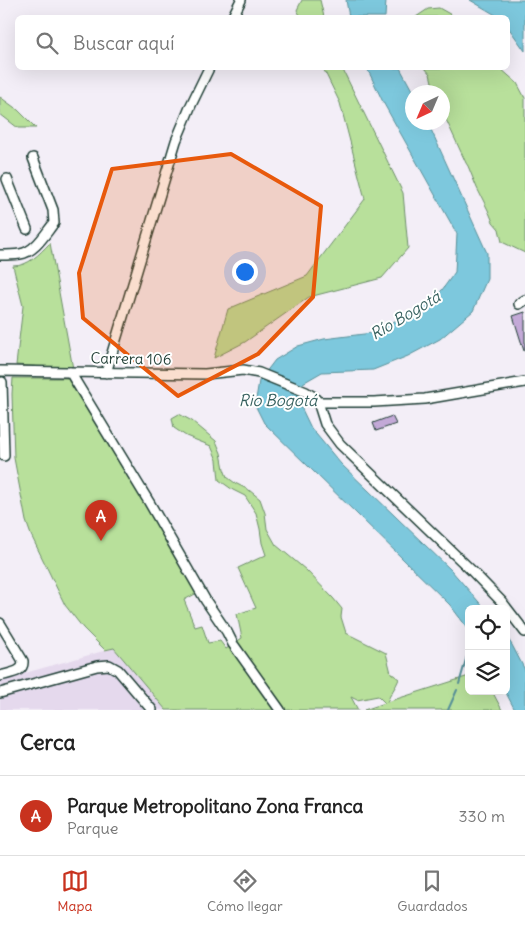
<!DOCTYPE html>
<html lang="es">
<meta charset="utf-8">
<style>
:root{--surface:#fff;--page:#f6f6f6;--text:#222;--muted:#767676;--line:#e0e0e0;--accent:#c8321e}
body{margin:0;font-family:Delius,sans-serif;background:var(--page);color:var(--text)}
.controls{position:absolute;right:15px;bottom:15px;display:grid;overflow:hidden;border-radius:8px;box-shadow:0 5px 20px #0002}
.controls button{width:45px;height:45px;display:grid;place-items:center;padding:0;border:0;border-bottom:1px solid var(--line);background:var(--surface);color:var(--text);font:25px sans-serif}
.compass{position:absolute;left:405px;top:85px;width:45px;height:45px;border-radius:50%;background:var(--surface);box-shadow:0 5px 20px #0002;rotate:224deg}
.you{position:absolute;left:244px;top:271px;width:18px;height:18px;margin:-12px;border:4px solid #fff;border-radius:50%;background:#1a73e8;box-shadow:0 0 0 8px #1a73e833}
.badge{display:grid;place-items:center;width:32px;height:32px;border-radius:50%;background:var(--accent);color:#fff;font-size:16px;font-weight:700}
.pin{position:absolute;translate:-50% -41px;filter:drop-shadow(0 1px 2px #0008)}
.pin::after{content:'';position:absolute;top:26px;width:18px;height:15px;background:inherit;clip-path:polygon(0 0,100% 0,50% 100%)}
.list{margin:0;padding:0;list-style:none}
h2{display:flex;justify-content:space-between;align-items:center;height:65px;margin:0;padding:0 20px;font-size:21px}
h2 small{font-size:16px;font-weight:400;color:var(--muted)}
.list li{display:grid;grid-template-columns:32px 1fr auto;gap:15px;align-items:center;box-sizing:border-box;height:80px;padding:0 20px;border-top:1px solid var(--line)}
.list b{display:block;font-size:19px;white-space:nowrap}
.list p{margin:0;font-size:16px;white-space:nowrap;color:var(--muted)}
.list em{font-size:16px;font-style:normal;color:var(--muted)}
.icon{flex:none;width:28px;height:28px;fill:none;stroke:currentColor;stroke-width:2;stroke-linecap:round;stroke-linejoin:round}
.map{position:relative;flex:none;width:525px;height:710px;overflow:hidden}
.search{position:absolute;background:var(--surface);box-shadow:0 5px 20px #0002;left:15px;right:15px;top:15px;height:55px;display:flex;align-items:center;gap:12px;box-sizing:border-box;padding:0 18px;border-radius:8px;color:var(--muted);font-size:19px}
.sheet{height:145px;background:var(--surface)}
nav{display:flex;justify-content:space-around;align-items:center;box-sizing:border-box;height:70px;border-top:1px solid var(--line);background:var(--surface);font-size:14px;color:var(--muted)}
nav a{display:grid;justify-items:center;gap:2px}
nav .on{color:var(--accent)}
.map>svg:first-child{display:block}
</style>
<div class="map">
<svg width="525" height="710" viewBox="0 0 525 710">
<rect width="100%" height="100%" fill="#f3eef7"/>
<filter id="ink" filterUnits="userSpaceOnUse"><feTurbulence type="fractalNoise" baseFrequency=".02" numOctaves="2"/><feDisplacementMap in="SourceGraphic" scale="10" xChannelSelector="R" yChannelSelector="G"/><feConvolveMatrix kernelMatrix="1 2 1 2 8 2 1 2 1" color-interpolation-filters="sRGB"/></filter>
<g filter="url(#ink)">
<path fill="#e5d9ed" d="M114 648 166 710H0V680Z"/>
<path fill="#b8e09b" stroke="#6c8e68" d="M302 0H320L324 17H301L297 10Z
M439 8 455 17H416L428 9Z
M323 68H342L403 193 408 248 382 278 309 297 245 342 214 358 228 309 307 276 365 199 340 103Z
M425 68H500L517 83 525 98V253L502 242 499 229 493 222 488 210 477 188 468 166 466 163 444 115 443 109 442 92H436L433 86 430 74Z
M0 97 18 110 36 128H18L0 114Z
M50 243 73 369 16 365 23 306 13 266C29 266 39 254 50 243Z
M13 378H67L171 547 197 593 184 600 195 627 202 625 208 643 220 641 226 649 242 638 237 614 256 608 238 568 266 555 262 543 260 529 256 513 245 496 233 490 219 480 217 460 211 446 186 436 174 428 172 418 179 414 192 421 216 441 221 453 224 469 227 477 235 483 249 490 260 499 265 513 267 529 276 545 306 570 333 598 342 609 341 617 346 633 386 653 391 673 399 679C396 687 390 694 387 702L469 676V691H492L502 710H364L385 703 378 696 357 700 351 697 358 710H166L114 648 105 650 83 628 65 605 31 535 26 521 14 458 12 394Z"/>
<path fill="#7dc8dd" stroke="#579099" d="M346 0H386L385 17H349Z
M470 0H525V51L508 27V18L499 17Z
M367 68H400L413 92 412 122 428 123 487 253V279L473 311 440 339 408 356 373 370 322 372 303 383 299 403 311 428 341 464 451 570 485 609H469V630L450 605 264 423 255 405 259 381 275 360 298 346 324 339 372 333 429 303 442 290 455 272 457 234 383 102Z
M506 636 512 645 525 670V710H515L505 691H506Z"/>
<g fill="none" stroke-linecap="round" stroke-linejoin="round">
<path stroke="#579099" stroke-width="2" d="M459 684 469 649
M448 710 457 690"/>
</g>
<path fill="#c3a9d7" stroke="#1f3d34" d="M525 312V351H524L513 316Z
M392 416 396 424 376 431 373 423Z"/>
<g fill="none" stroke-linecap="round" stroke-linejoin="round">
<g stroke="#1f3d34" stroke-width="12">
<path id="minor" d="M232 18 241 0
M7 179 27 229
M0 255C7 255 13 255 20 254 35 252 45 234 54 223L53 210 33 158
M519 304 525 300
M0 371 205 374 243 370 259 373 306 392 314 397 318 402 325 424 340 444 472 571 502 602 525 632
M70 372 149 502 206 601 227 632 233 644 280 710
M106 373 176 141 191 105 209 68
M2 382 4 456
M318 402H374L425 399 525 382
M0 623 23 661C24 673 9 673 0 676
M0 693 97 666 109 665 118 670 152 710"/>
</g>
<use href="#minor" stroke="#fff" stroke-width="9"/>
</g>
</g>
<path fill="#e8590c" fill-opacity="0.2" stroke="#e8590c" stroke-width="4" stroke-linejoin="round" d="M231 154 321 206 313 297 258 354 178 396 83 318 79 273 112 169Z"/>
<g text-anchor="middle" stroke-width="4" stroke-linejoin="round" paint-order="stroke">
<g font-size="15" fill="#1f3d34" stroke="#fff">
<text transform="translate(131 359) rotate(1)" y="5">Carrera 106</text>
</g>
<g font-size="16" font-style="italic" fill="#36605e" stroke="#fff">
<text transform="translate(405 315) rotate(-31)" y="6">Río Bogotá</text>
<text x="278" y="406">Rio Bogotá</text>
</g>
</g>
</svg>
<div class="controls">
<button><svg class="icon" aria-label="locate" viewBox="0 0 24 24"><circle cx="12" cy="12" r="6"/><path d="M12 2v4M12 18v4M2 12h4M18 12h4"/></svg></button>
<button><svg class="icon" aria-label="layers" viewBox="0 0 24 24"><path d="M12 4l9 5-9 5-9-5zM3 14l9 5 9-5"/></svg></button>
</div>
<svg class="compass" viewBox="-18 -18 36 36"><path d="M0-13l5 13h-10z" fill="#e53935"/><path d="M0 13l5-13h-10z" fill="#767676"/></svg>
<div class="you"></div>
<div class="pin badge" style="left:101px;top:541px">A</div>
<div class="search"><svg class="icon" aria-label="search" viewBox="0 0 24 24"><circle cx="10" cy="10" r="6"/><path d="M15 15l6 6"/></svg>Buscar aquí</div>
</div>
<section class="sheet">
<h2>Cerca<small></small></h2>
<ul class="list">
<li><span class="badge">A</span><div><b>Parque Metropolitano Zona Franca</b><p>Parque</p></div><em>330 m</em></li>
</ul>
</section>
<nav>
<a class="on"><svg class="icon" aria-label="map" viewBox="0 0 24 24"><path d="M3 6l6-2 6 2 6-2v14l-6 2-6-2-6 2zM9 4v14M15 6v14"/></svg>Mapa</a>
<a><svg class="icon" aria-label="directions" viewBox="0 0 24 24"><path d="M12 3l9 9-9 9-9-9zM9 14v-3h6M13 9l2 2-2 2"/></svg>Cómo llegar</a>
<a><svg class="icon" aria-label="saved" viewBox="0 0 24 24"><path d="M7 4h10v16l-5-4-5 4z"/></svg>Guardados</a>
</nav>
